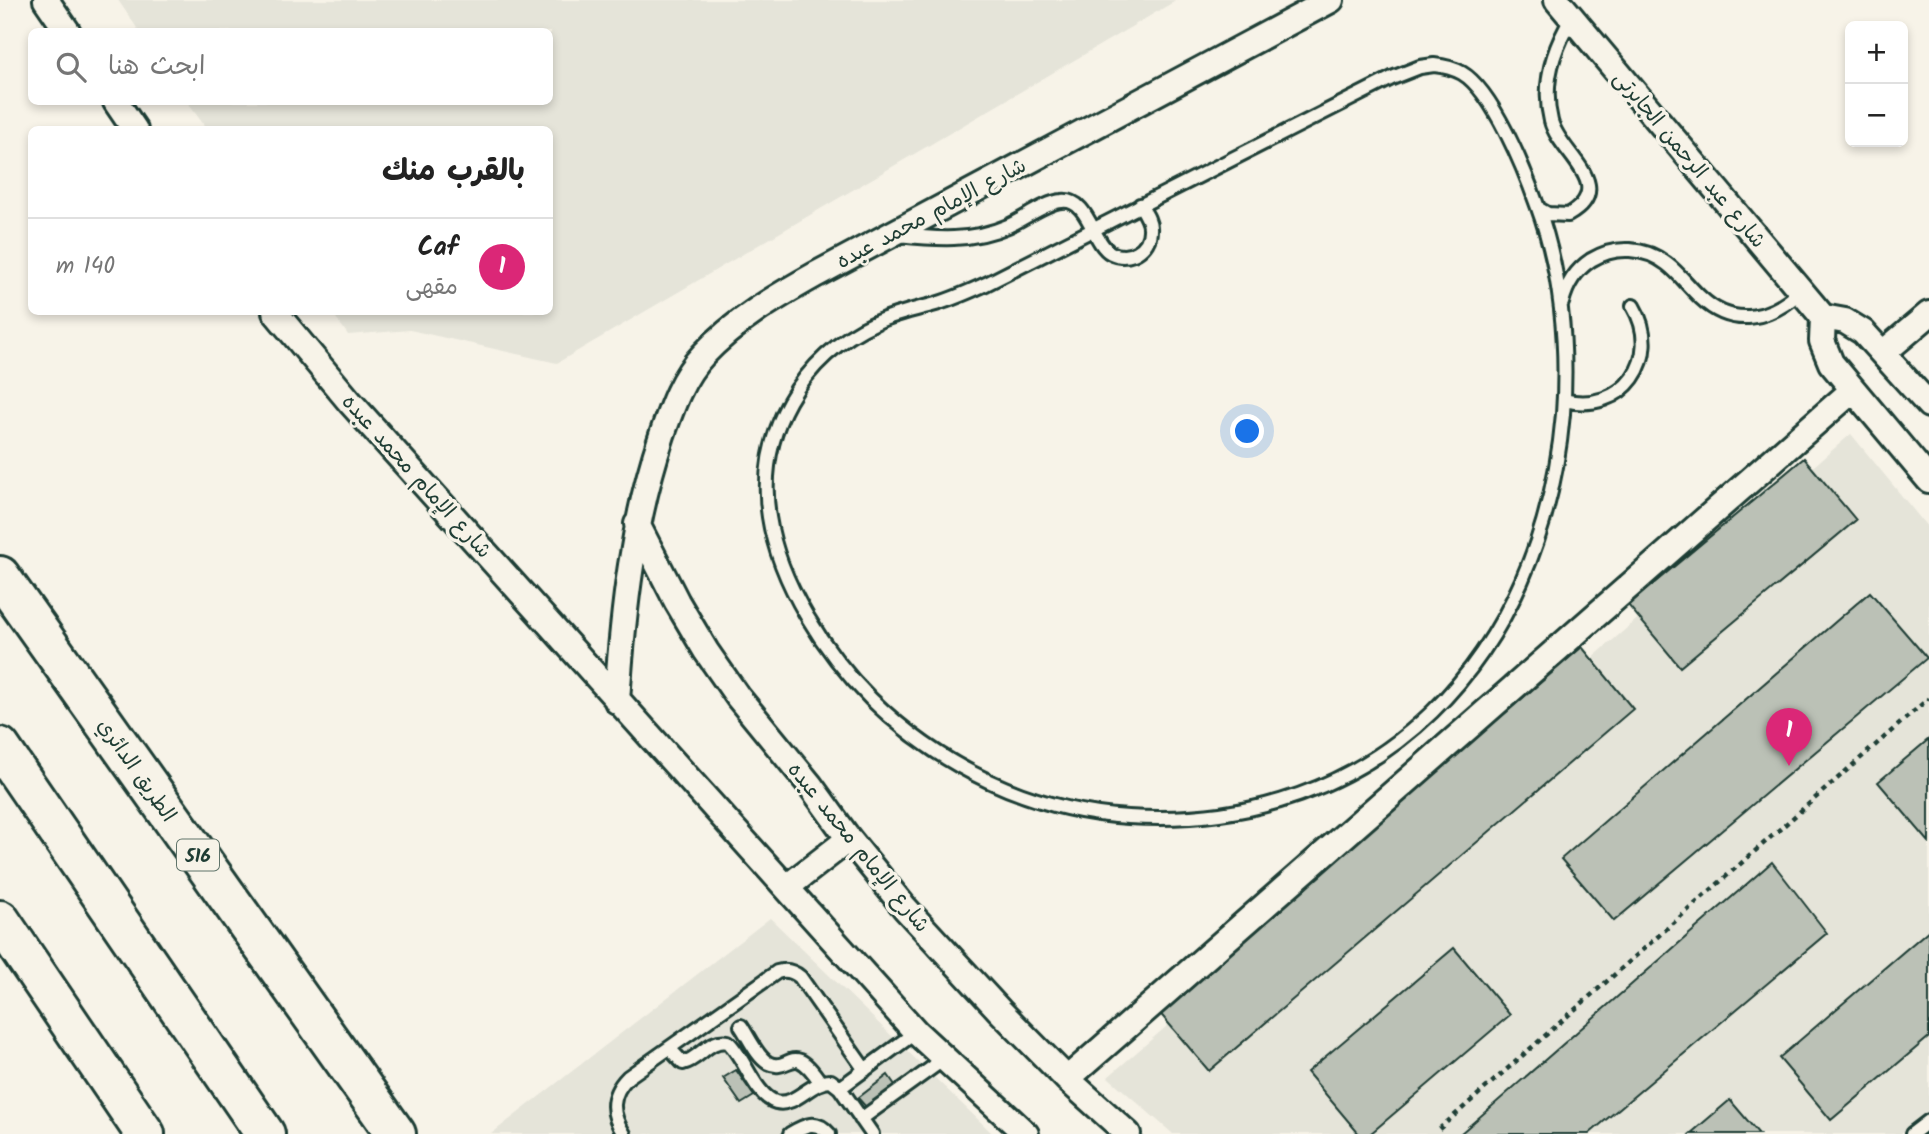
<!DOCTYPE html>
<html lang="ar">
<meta charset="utf-8">
<style>
:root{--surface:#fff;--page:#f2f2f2;--text:#222;--muted:#767676;--line:#e0e0e0;--accent:#db2777}
body{margin:0;font-family:Kalam,"Playpen Sans Arabic",sans-serif;background:var(--page);color:var(--text);direction:rtl}
.controls{position:absolute;right:21px;top:21px;display:grid;overflow:hidden;border-radius:10px;box-shadow:0 4px 10px #0003}
.controls button{width:63px;height:63px;display:grid;place-items:center;padding:0;border:0;border-bottom:2px solid var(--line);background:var(--surface);color:var(--text);font:35px sans-serif}
.you{position:absolute;left:1248px;top:432px;width:24px;height:24px;margin:-18px;border:5px solid #fff;border-radius:50%;background:#1a73e8;box-shadow:0 0 0 10px #1a73e833}
.badge{display:grid;place-items:center;width:46px;height:46px;border-radius:50%;background:var(--accent);color:#fff;font-size:23px;font-weight:700}
.pin{position:absolute;translate:-50% -58px;filter:drop-shadow(0 2px 4px #0008)}
.pin::after{content:'';position:absolute;top:37px;width:24px;height:21px;background:inherit;clip-path:polygon(0 0,100% 0,50% 100%)}
.list{margin:0;padding:0;list-style:none}
h2{display:flex;justify-content:space-between;align-items:center;height:91px;margin:0;padding:0 28px;font-size:30px}
h2 small{font-size:23px;font-weight:400;color:var(--muted)}
.list li{display:grid;grid-template-columns:46px 1fr auto;gap:21px;align-items:center;box-sizing:border-box;height:98px;padding:0 28px;border-top:2px solid var(--line)}
.list b{display:block;font-size:26px;white-space:nowrap}
.list p{margin:0;font-size:23px;white-space:nowrap;color:var(--muted)}
.list em{font-size:23px;font-style:normal;color:var(--muted)}
.icon{flex:none;width:38px;height:38px;fill:none;stroke:currentColor;stroke-width:2;stroke-linecap:round;stroke-linejoin:round}
.map{position:relative;flex:none;width:1929px;height:1134px;overflow:hidden;direction:ltr}
.search{position:absolute;background:var(--surface);box-shadow:0 4px 10px #0003;left:28px;top:28px;width:525px;height:77px;display:flex;align-items:center;gap:18px;box-sizing:border-box;padding:0 24px;border-radius:10px;color:var(--muted);font-size:26px}
.panel{position:absolute;background:var(--surface);box-shadow:0 4px 10px #0003;left:28px;top:126px;width:525px;height:189px;border-radius:10px;direction:rtl}
.map>svg:first-child{display:block}
</style>
<div class="map">
<svg width="1929" height="1134" viewBox="0 0 1929 1134">
<rect width="100%" height="100%" fill="#f7f3e8"/>
<filter id="ink" filterUnits="userSpaceOnUse"><feTurbulence type="fractalNoise" baseFrequency=".0143" numOctaves="2"/><feDisplacementMap in="SourceGraphic" scale="14" xChannelSelector="R" yChannelSelector="G"/><feConvolveMatrix kernelMatrix="1 2 1 2 8 2 1 2 1" color-interpolation-filters="sRGB"/></filter>
<g filter="url(#ink)">
<path fill="#e5e4d9" d="M118 0H1177L557 363 410 330 348 335 332 312H550V130L207 129 187 102H550V32L139 31Z
M1851 434 1929 529V1113L1901 1134H1173L1108 1077Z
M770 918 993 1134H491Z"/>
<path fill="#bbc1b6" stroke="#1f3d34" stroke-width="2" d="M1804 458 1856 520 1680 667 1628 605Z
M1870 592 1927 658 1614 921 1561 859Z
M1582 647 1633 709 1209 1071 1158 1011Z
M1929 739V842L1878 782Z
M1772 862 1827 933 1589 1134H1460Z
M1929 930V1037L1831 1120 1779 1058Z
M1454 948 1510 1015 1370 1134H1359L1307 1072Z
M736 1070 754 1096 741 1104 723 1078Z
M888 1075 895 1085 866 1107 858 1098Z
M1730 1100 1759 1134H1690Z"/>
<g fill="none" stroke-linecap="round" stroke-linejoin="round">
<g stroke="#1f3d34" stroke-width="18">
<path id="service" d="M1434 65C1444 66 1453 68 1462 73 1493 91 1525 171 1537 205 1561 270 1568 345 1563 414 1542 655 1380 833 1128 817 1031 811 940 767 871 699 825 653 779 583 769 517 756 434 801 356 877 322 895 314 913 310 932 305 951 300 968 292 986 284L1392 78 1420 67Z
M1539 209 1548 214 1568 215C1619 186 1559 154 1551 121 1542 85 1553 49 1572 18
M898 235C937 239 971 242 1008 226 1024 219 1046 202 1062 201 1089 198 1092 243 1111 253 1129 262 1150 249 1150 230 1151 221 1145 213 1140 205
M1562 303C1566 286 1576 270 1591 260 1615 245 1645 247 1667 264 1679 273 1689 287 1701 298 1734 329 1771 319 1801 291
M1564 400C1623 415 1664 358 1633 306
M741 1026C748 1036 757 1057 768 1063 790 1074 792 1039 820 1082
M669 1048 683 1063C700 1059 709 1038 728 1042 744 1056 755 1096 776 1102 796 1107 810 1081 831 1081L840 1088 872 1134
M840 1088 916 1032
M861 1119 944 1059
M624 1134C610 1113 610 1095 628 1077L777 972C786 969 793 971 800 977L865 1070
M790 1134C805 1125 816 1119 829 1134
M1912 1134 1929 1121"/>
</g>
<g stroke="#1f3d34" stroke-width="30">
<path id="minor" d="M46 0 68 32
M1557 0 1823 317 1845 321 1863 332 1929 405
M116 102 135 130
M275 312 350 402 916 1032 1026 1134
M1823 317 1822 341 1831 363 1929 480
M1883 353 1929 314
M637 524 677 602 706 651 738 697 810 785 849 839 905 908 1000 1011 1067 1079 1128 1134
M617 701C623 610 633 521 662 435 672 406 682 377 703 355 735 321 774 298 815 275L1331 0
M787 887 849 839
M1067 1079 1853 390"/>
</g>
<g stroke="#1f3d34" stroke-width="44">
<path id="trunk" d="M0 576 396 1134"/>
</g>
<g stroke="#1f3d34" stroke-width="44">
<path id="motorway" d="M0 747 265 1134
M0 920 145 1134"/>
</g>
<path stroke="#1f3d34" stroke-width="4.5" stroke-dasharray="5 5" stroke-linecap="butt" d="M1439 1129 1929 698"/>
<use href="#service" stroke="#f7f3e8" stroke-width="12"/>
<use href="#minor" stroke="#f7f3e8" stroke-width="24"/>
<use href="#trunk" stroke="#f7f3e8" stroke-width="38"/>
<use href="#motorway" stroke="#f7f3e8" stroke-width="38"/>
</g>
</g>
<g text-anchor="middle" stroke-width="7" stroke-linejoin="round" paint-order="stroke">
<rect fill="#f7f3e8" stroke="#60746a" stroke-width="2" x="177" y="839.5" width="42" height="31" rx="5"/>
<g font-size="19" font-weight="bold" fill="#1f3d34">
<text x="198" y="862">516</text>
</g>
<g font-size="21" fill="#1f3d34" stroke="#f7f3e8">
<text transform="translate(1690 159) rotate(50)" y="7">شارع عبد الرحمن الجابرتى</text>
<text transform="translate(931 213) rotate(-28)" y="7">شارع الإمام محمد عبده</text>
<text transform="translate(417 476) rotate(48)" y="7">شارع الإمام محمد عبده</text>
<text transform="translate(137 770) rotate(55)" y="7">الطريق الدائري</text>
<text transform="translate(859 847) rotate(51)" y="7">شارع الإمام محمد عبده</text>
</g>
</g>
</svg>
<div class="controls">
<button>+</button>
<button>−</button>
</div>
<div class="you"></div>
<div class="pin badge" style="left:1789px;top:766px">1</div>
<div class="search"><svg class="icon" aria-label="search" viewBox="0 0 24 24"><circle cx="10" cy="10" r="6"/><path d="M15 15l6 6"/></svg>ابحث هنا</div>
<section class="panel">
<h2>بالقرب منك<small></small></h2>
<ul class="list">
<li><span class="badge">1</span><div><b>Caf</b><p>مقهى</p></div><em>140 m</em></li>
</ul>
</section>
</div>
